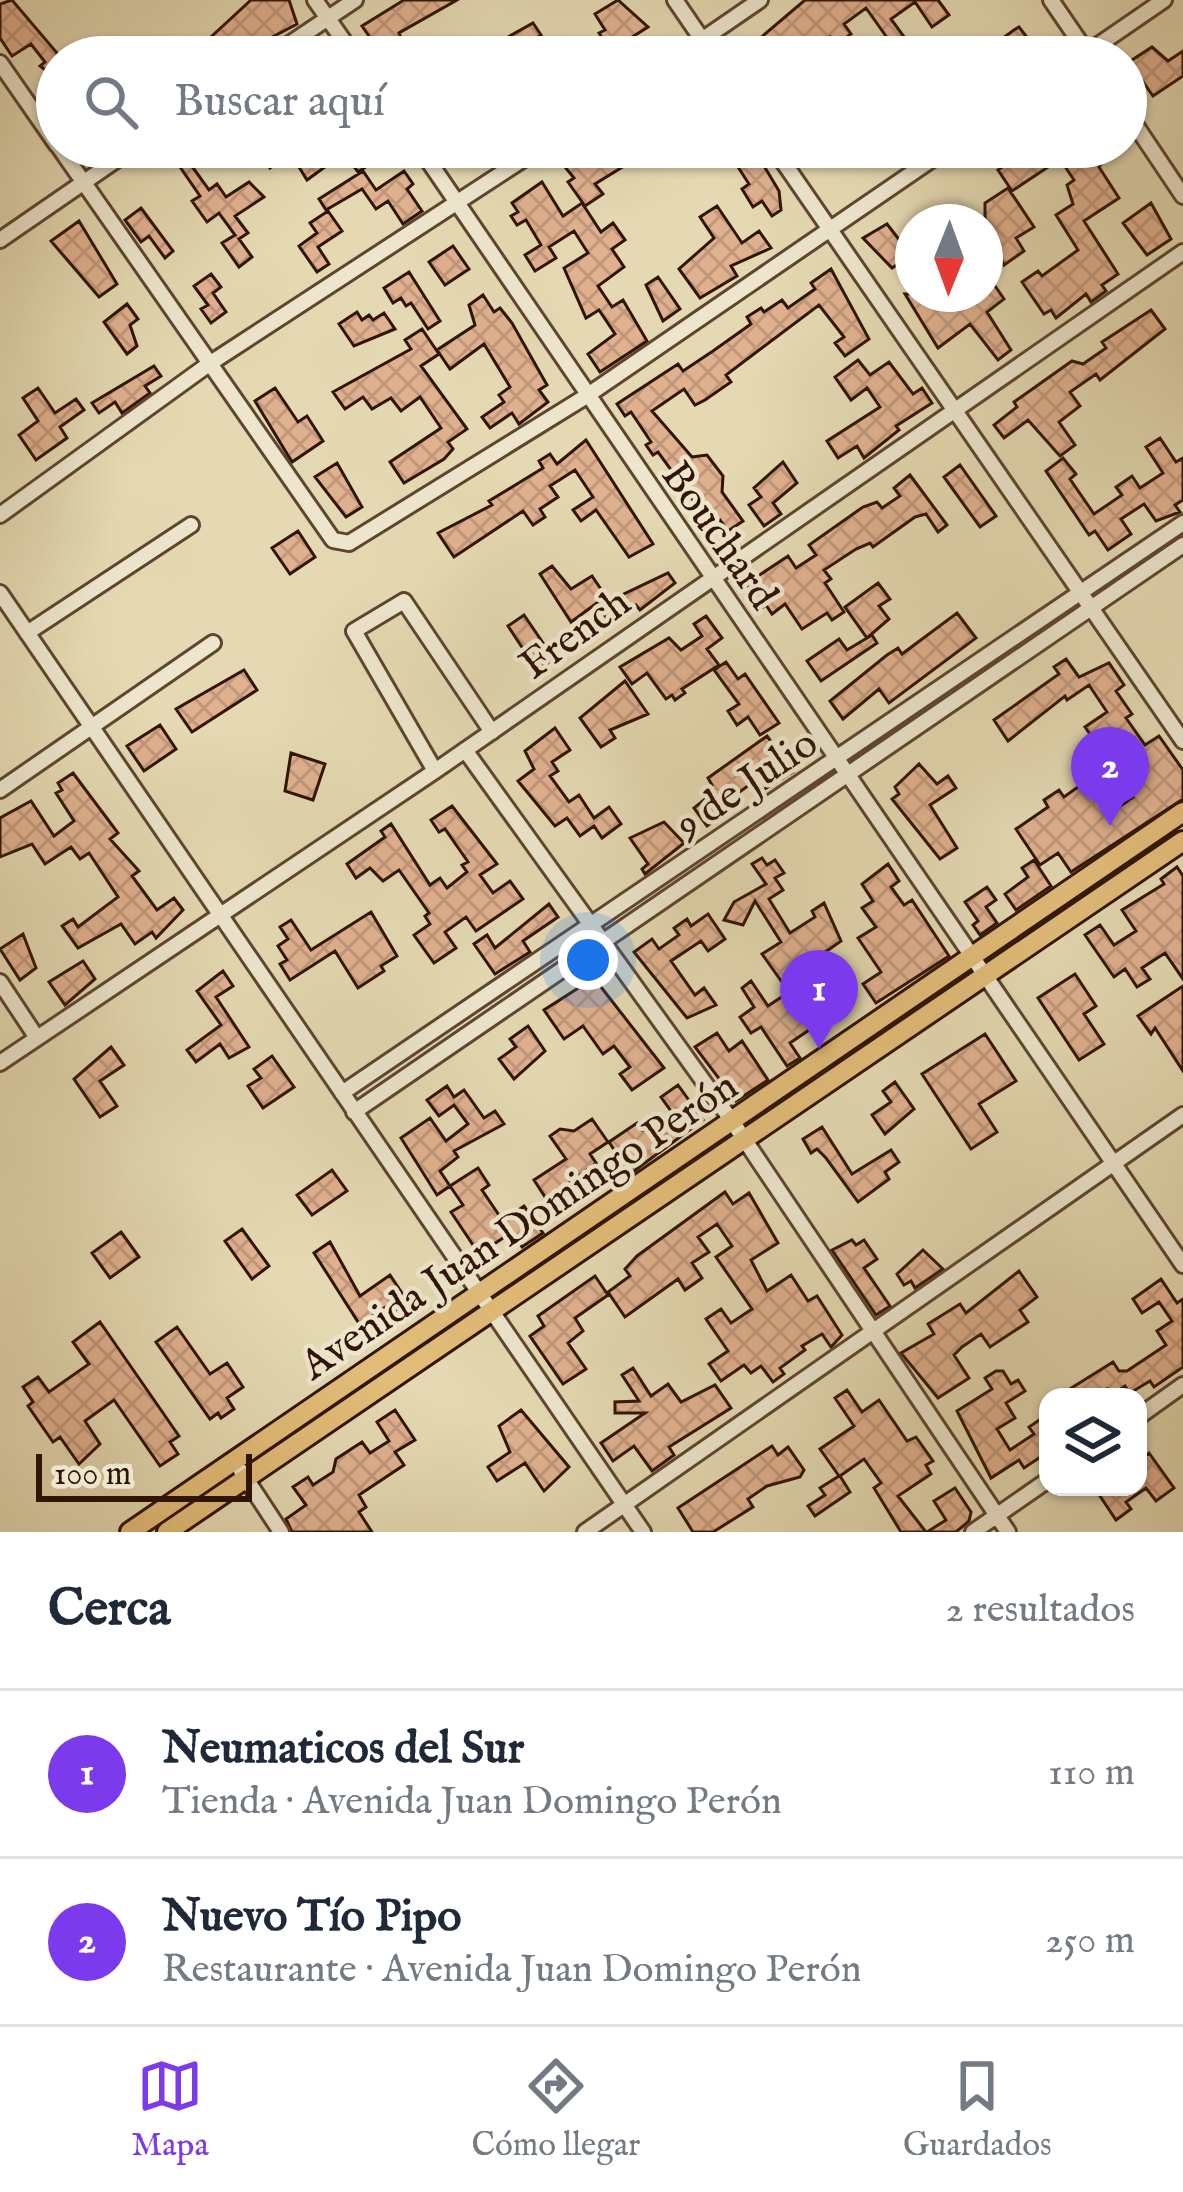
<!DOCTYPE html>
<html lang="es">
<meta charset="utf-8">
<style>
:root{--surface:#fff;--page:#f2f2f3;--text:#1f2937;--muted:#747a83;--line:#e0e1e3;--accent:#7c3aed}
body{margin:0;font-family:"IM FELL English",serif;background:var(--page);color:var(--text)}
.controls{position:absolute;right:36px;bottom:36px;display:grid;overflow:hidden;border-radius:24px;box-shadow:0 3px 9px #0004}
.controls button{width:108px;height:108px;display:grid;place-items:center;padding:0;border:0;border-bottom:3px solid var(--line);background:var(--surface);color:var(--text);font:60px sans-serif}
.compass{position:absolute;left:895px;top:204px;width:108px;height:108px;border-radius:50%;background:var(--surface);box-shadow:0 3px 9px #0004;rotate:181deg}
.scale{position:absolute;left:36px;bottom:30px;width:216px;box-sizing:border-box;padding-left:12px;border:6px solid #301404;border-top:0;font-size:33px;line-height:42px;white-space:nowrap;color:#301404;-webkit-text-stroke:9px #ede6cd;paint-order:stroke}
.you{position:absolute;left:588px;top:960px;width:42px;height:42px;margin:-30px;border:9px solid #fff;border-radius:50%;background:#1a73e8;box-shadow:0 0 0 18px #1a73e833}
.badge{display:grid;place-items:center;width:78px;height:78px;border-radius:50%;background:var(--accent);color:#fff;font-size:39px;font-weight:700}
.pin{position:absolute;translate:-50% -99px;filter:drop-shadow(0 3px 6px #0008)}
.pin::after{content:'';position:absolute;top:63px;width:42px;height:36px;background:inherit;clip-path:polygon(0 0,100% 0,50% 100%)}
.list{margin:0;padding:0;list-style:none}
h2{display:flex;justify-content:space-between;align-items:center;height:156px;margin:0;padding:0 48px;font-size:51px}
h2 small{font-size:39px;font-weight:400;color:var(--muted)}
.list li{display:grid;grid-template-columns:78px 1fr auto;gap:36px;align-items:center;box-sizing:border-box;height:168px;padding:0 48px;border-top:3px solid var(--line)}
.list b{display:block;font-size:45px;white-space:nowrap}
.list p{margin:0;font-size:39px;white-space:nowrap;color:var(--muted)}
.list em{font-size:39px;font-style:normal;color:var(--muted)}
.icon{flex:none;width:66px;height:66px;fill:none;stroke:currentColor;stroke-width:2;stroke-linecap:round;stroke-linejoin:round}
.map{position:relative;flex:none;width:1183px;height:1532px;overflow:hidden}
.search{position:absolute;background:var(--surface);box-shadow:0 3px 9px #0004;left:36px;right:36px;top:36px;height:132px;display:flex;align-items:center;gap:30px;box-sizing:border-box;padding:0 42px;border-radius:66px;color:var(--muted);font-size:45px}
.sheet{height:492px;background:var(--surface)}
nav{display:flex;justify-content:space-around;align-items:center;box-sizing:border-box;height:168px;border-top:3px solid var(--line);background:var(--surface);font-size:33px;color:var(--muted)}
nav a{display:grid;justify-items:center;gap:6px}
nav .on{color:var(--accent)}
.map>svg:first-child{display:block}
</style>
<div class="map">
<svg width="1183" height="1532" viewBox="0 0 1183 1532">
<defs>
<pattern id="building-cross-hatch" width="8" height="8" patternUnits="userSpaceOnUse" patternTransform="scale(3)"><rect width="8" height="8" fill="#e0b18f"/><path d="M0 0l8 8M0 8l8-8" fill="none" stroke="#c0977a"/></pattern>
</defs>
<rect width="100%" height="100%" fill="#e4d9b2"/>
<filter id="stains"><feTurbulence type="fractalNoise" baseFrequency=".00167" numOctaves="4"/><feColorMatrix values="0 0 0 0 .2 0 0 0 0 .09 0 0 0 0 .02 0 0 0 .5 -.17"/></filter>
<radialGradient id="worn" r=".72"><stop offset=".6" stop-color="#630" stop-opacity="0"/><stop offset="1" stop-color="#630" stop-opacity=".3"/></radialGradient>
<path fill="url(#building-cross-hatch)" stroke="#301404" stroke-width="3" d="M12 0 57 53V79L40 66 45 62 31 44 12 56 0 38V4Z
M251 0H289L297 24 248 50 254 57H226L211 37Z
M404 0H457L399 33 407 52 400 57H366L378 49 362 26Z
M618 0 648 27 610 51 613 57H574L603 39 599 33 605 30 595 14Z
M805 0H938L949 15 932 27 915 2 891 19 910 45 898 53 866 8 844 24 851 34 836 45 830 37 805 57H738Z
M533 23 541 35 531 41 535 46 509 57 499 42Z
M1019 27 1042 57H977L1014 30Z
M1152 47 1168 61 1183 51V76L1153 96 1129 62Z
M263 147H396L358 172 344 153 307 180 291 154 270 168Z
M593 147H655L595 184 603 194 585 206 568 182 574 178 565 167Z
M1032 147H1100L1106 157 1099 167 1119 198 1084 221 1118 274 1102 285 1106 291 1091 302 1086 294 1056 318 1051 310 1044 314 1022 282 1038 271 1042 276 1078 250 1056 215 1073 204 1067 185 1074 180 1060 159 1012 191 998 170Z
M755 151 779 191 781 210 772 216 762 201 753 207 742 189 749 184 736 164Z
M186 158 209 190 217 184 226 197 249 182 264 197 235 216 248 233 239 239 252 257 239 267 222 243 235 235 219 213 207 222 192 201 200 196 178 164Z
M363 171 376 190 404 171 413 184 407 189 422 211 403 224 388 201 376 209 362 189 326 210 319 199Z
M542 182 563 216 582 203 601 232 613 223 625 240 612 249 624 267 598 286 612 307 623 300 647 341 600 372 588 354 615 334 599 310 586 318 564 268 588 253 574 231 549 247 556 258 535 271 525 255 541 245 526 220 517 225 511 216 518 212 512 203Z
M1008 188 1034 227 1016 238 1024 251 1004 265 985 228V203Z
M1151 203 1171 239 1147 255 1123 223Z
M717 206 742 243 759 231 771 248 731 266 737 276 700 298 679 269 714 238 700 217Z
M141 208 173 251 165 258 149 236 141 242 125 220Z
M328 211 342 231 318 247 329 264 317 272 299 246 317 233 310 223Z
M79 221 117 284 99 297 51 241Z
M887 224 911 255 892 268 863 238Z
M453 246 469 269 445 285 429 262Z
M831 269 869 339 845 356 835 343 844 337 819 305 726 375 731 382 705 400 695 405 684 389 652 411 692 457 707 455 723 476 722 492 743 521 728 531 720 520 712 526 658 452 653 455 646 445 651 442 631 412 625 416 617 404 678 364 683 371 713 351 751 324 747 317 761 308 764 312 782 300 788 308 815 289 811 283Z
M409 272 440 321 428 329 411 303 406 306 401 298 393 303 384 288Z
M211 274 221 287 213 293 226 312 211 323 201 309 208 305 194 286Z
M658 277 680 309 663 321 646 285Z
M993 283 1004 299 987 312 1011 350 998 360 970 324 938 348 905 294H985Z
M483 295 494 312 500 308 512 323 547 385 539 390 548 402 519 424 512 413 490 428 482 417 504 402 499 395 510 387 484 344 450 369 437 350 475 325 469 305Z
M127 304 138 319 130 325 137 346 127 354 104 322Z
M1151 310 1165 329 1100 380 1096 374 1070 392 1080 406 1059 422 1075 445 1060 456 1028 420 1004 438 994 425 1017 407 1014 402 1072 361 1083 364 1106 348 1102 342Z
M357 312 362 320 369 315 373 320 384 313 395 329 354 346 339 324Z
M422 329 439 354 421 366 467 429 448 442 453 449 444 459 404 483 390 462 441 428 420 397 401 411 391 398 372 409 363 397 345 409 333 392 411 349 405 340Z
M858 360 870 375 889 362 913 394 922 388 932 403 896 426 899 430 864 458 857 446 838 458 827 441 880 407 867 388 851 400 835 377Z
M154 366 161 376 145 386 150 393 122 413 115 402 99 413 92 403Z
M38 388 55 413 76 399 84 410 60 427 67 438 36 460 19 435 38 421 23 398Z
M275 388 298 422 307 416 323 441 292 462 255 401Z
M1160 438 1176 462 1183 458V500L1175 505 1180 512 1156 521 1144 504 1121 519 1131 534 1108 550 1095 531 1089 535 1046 471 1063 458 1076 474 1070 479 1094 514 1122 495 1116 487 1132 476 1140 488 1163 473 1146 447Z
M586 440 653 544 629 557 596 510 581 521 573 510 593 497 575 470 550 486 558 497 540 509 545 517 533 525 523 511 454 557 438 533 492 505 489 501 543 468 539 461 550 454 557 464Z
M783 462 797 483 773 503 781 514 764 526 749 505 761 497 754 488Z
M337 463 362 507 346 517 315 477Z
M960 465 996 516 980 527 944 477Z
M910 475 947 525 938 532 926 514 915 517 873 547 870 543 856 549 824 570 831 579 825 583 844 612 832 620 827 613 802 629 785 604 772 614 766 605 760 609 753 604 744 591 752 580 788 556 796 568 816 555 809 545 863 507 877 502 882 508 900 496 894 488Z
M298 531 315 557 290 574 272 548Z
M552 566 571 589 592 576 609 601 668 573 675 583 640 610 636 605 609 622 597 603 571 622 540 574Z
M878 583 890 599 879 606 889 619 867 638 845 607Z
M957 613 976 638 889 703 879 689 843 719 830 701 887 655 898 648 902 654Z
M524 615 554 659 537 670 508 626Z
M706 616 722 638 707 649 719 665 682 689 685 693 675 700 672 695 666 699 647 673 632 684 620 667 669 638 681 650 702 636 694 624Z
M872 635 877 643 821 681 807 661 839 639 847 650Z
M1066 659 1079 677 1109 663 1124 685 1116 691 1132 714 1126 718 1145 745 1159 736 1183 770V799L1071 872 1058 853 1040 865 1016 829 1048 807 1044 800 1059 790 1064 797 1089 779 1112 812 1133 797 1113 767 1119 763 1100 736 1094 740 1085 727 1107 712 1089 685 1067 700 1065 696 1008 741 994 720 1059 674 1054 667Z
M726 662 738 679 745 674 779 723 760 735 748 717 737 725 728 711 739 704 714 670Z
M244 670 257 690 192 732 176 709Z
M625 681 648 714 610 730 615 738 601 747 580 718Z
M160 725 176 749 144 771 127 746Z
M555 728 570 750 552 762 558 771 550 776 569 802 579 795 594 818 609 807 621 824 602 838 594 826 580 836 567 818 555 826 518 781 534 769 525 751Z
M767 736 793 772 756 794 749 785 715 810 720 817 707 826 694 808 709 796 705 790 712 785 708 778Z
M291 753 325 764 313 800 285 791Z
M919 764 937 784 948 776 956 788 930 805 957 848 940 859 892 799 899 794 895 787Z
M73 773 118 833 110 839 139 871 132 876 157 910 174 898 183 910 156 938 152 932 135 944 121 924 78 948 62 926 73 919 78 927 118 897 89 853 80 859 71 847 45 864 32 844 0 857V818L31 801 54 836 74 821 56 793 62 790 58 783Z
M452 806 497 864 480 875 493 893 510 881 523 899 476 931 466 917 445 932 456 948 434 963 414 935 430 924 425 916 429 913 399 870 383 881 370 868 356 878 347 864 385 837 381 831 391 824 430 885 440 878 447 888 467 872 462 865 468 862 445 829 439 832 431 820Z
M664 822 684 843 645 874 642 869 648 864 630 838Z
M762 858 767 865 775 860 784 873 775 878 783 890 769 899 790 933 815 917 812 911 824 903 841 941 817 958 823 967 805 979 821 1002 803 1014 812 1028 790 1043 800 1058 787 1066 761 1027 751 1033 740 1017 754 1007 742 988 751 981 768 1006 789 992 762 954 781 942 755 901 743 925 724 920 734 902 766 884 752 864Z
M1034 860 1051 886 1016 910 1005 894 1028 877 1022 868Z
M888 864 899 881 891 887 904 905 912 900 949 956 876 1003 863 984 881 972 858 938 876 927 862 908 873 901 862 884Z
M1177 867 1183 876V979L1165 953 1142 968 1150 979 1137 987 1125 969 1114 977 1085 935 1100 925 1114 945 1136 931 1122 910 1164 884 1161 879Z
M987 887 996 900 986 907 997 923 980 935 973 925 978 921 965 902Z
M549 904 558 917 523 941 530 952 495 974 474 944 487 935 495 948Z
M371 912 397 956 381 966 384 971 358 988 335 951 290 980 280 964 287 960 278 946 288 939 280 927 291 920 311 950Z
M708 914 725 939 708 951 701 941 671 961 695 995 704 988 716 1005 687 1018 634 952 652 939 659 949 679 935 674 928 687 919 691 926Z
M23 934 36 968 20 980 0 949Z
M83 961 95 979 65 1005 49 982Z
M223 971 233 986 216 997 249 1047 229 1058 220 1044 196 1062 187 1050 221 1025 197 991Z
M1075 974 1096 1006 1084 1014 1104 1044 1079 1060 1038 998Z
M594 978 664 1068 632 1090 620 1074 630 1067 614 1046 603 1054 583 1026 564 1039 544 1010Z
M1183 986V1071L1155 1028 1151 1034 1138 1016Z
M528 1026 545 1051 514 1079 499 1059 516 1047 510 1039Z
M717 1033 729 1051 742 1041 768 1080 736 1101 695 1047Z
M985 1034 1016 1081 979 1104 997 1132 971 1149 922 1074Z
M111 1047 124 1065 100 1081 117 1106 100 1117 74 1079Z
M272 1056 294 1087 263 1108 248 1086 261 1078 254 1069Z
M895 1082 914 1109 885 1134 872 1115 891 1102 883 1091Z
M678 1085 703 1120 630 1174 609 1142 637 1123 642 1130 653 1128 673 1114 661 1097Z
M447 1086 454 1097 464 1090 484 1118 495 1111 504 1124 454 1151 458 1157 440 1171 450 1186 437 1195 401 1138 430 1118 446 1141 468 1124 454 1105 439 1116 427 1100Z
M592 1119 608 1142 590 1154 596 1163 547 1200 534 1180 566 1159 550 1136 560 1129 574 1131Z
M822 1127 852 1174 891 1150 899 1162 885 1172 889 1179 858 1202 826 1158 817 1149 811 1153 803 1139Z
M478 1168 489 1185 482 1190 503 1221 524 1206 543 1233 522 1247 512 1232 479 1254 451 1212 463 1205 450 1186Z
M332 1170 347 1191 312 1215 297 1195Z
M725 1192 733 1204 749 1193 778 1243 751 1260 767 1291 791 1275 808 1301 817 1296 842 1335 831 1347 822 1334 802 1346 805 1350 780 1368 784 1374 773 1382 761 1366 751 1373 744 1365 721 1381 709 1364 728 1351 706 1319 721 1309 731 1323 752 1309 716 1257 732 1246 717 1224 698 1237 709 1252 692 1263 702 1278 685 1290 678 1279 625 1317 608 1292 630 1276 625 1269 637 1256Z
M242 1229 269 1266 252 1279 225 1241Z
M121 1232 139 1257 110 1278 92 1253Z
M852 1240 856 1245 864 1240 877 1259 864 1268 890 1306 876 1315 832 1250Z
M330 1242 360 1296 390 1275 408 1302 392 1313 387 1306 360 1325 314 1253Z
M923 1250 943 1269 915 1288 911 1281 904 1285 897 1274Z
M1019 1271 1037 1297 1020 1310 1028 1322 990 1347 981 1334 962 1347 954 1355 969 1378 938 1398 901 1353 934 1334 928 1324 960 1304 966 1313Z
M595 1276 608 1295 575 1318 583 1331 568 1343 586 1369 563 1384 530 1336 544 1326 538 1316Z
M1161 1279 1177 1303 1183 1299V1367L1154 1387 1150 1381 1130 1393 1125 1386 1111 1396 1107 1389 1095 1397H1057L1113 1362 1119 1371H1127L1166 1345 1157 1331 1172 1321 1159 1302 1142 1313 1133 1299Z
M100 1322 179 1436 170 1442 178 1454 160 1466 114 1400 85 1421 100 1444 79 1464 60 1437 53 1442 28 1406 33 1402 23 1387 38 1377 49 1392 89 1364 73 1342Z
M177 1327 210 1374 227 1363 243 1387 227 1398 234 1409 221 1418 218 1413 210 1419 156 1342Z
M633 1368 651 1396 668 1384 681 1402 715 1385 731 1408 669 1447 674 1455 652 1471 634 1446 613 1461 601 1443 645 1413H615V1402L639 1401 622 1375Z
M996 1371H1003L1011 1384 1018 1380 1025 1391 1006 1403 1015 1418 997 1429 1010 1450 1034 1434 1029 1427 1048 1414V1452L1024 1468 1019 1460 991 1478 957 1411 992 1389 985 1378Z
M847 1390 862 1412 879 1400 907 1441 916 1437 933 1461 926 1465 931 1474 898 1496 926 1532H901L874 1488 881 1483 864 1459 840 1476 850 1492 815 1516 808 1506 825 1495 820 1488 839 1476 820 1449 854 1426 835 1398Z
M395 1410 415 1440 395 1452 404 1465 359 1495 366 1507 359 1512 372 1532H292L286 1519 306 1505 293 1487 308 1477 313 1485 333 1472 336 1459 362 1442 370 1453 389 1441 377 1422Z
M521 1410 569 1467 544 1491 525 1463 497 1481 488 1467 510 1452 499 1426Z
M772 1446 778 1455 788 1447 804 1470 800 1477 767 1486 748 1499 753 1507 713 1532H693L678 1508Z
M1149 1453 1174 1488 1156 1501 1146 1488 1126 1502 1131 1509 1116 1520 1094 1487H1138V1461Z
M955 1488 971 1512 969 1521 956 1532H927L946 1520 934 1501Z"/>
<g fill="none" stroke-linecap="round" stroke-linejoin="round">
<g stroke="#5d4530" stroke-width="20">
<path id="minor" d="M315 0 355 57
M675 0 714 57
M1051 0 1090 57
M270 57 355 0
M677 57 760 0
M1081 57 1164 0
M0 63 57 145
M1126 111 1183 196
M59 147 333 540 349 543 585 397 950 147
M419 147 1183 1265
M773 147 1183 741
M0 240 135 147
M0 515 209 364 542 147
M0 593 643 1532
M27 633 191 525
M465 750 732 1121 1008 1532
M435 771 354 631 404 601 492 732
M0 790 213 643
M0 982 37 1038
M0 1063 435 771 1183 252
M342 1093 1183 523
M354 1112 1183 545
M1138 1417 1183 1385
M241 1471 281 1532
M585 1532 1183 1115
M973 1532 1048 1480"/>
</g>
<g stroke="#301404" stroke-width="24">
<path id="major" d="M130 1532 1183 812
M167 1532 1183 841"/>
</g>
<use href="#minor" stroke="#ede6cd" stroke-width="14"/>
<use href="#major" stroke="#e2bc79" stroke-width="18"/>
</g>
<g text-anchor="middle" stroke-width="9" stroke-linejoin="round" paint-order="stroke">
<g font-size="42" fill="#301404" stroke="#ede6cd">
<text transform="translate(721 534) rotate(55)" y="15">Bouchard</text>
<text transform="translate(574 632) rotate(-36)" y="15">French</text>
<text transform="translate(745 782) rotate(-34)" y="15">9 de Julio</text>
<text transform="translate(518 1224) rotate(-34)" y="15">Avenida Juan Domingo Perón</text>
</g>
</g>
<rect width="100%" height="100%" filter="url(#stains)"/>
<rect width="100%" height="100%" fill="url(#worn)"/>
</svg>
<div class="controls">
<button><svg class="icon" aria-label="layers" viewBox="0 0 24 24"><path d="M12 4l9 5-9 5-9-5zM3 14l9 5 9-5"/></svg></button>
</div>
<svg class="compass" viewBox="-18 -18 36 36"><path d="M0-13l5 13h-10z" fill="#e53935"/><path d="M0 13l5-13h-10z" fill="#747a83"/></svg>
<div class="scale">100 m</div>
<div class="you"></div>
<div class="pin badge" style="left:819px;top:1049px">1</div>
<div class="pin badge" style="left:1110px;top:826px">2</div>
<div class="search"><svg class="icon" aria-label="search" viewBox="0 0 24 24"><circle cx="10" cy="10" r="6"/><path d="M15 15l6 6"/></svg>Buscar aquí</div>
</div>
<section class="sheet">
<h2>Cerca<small>2 resultados</small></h2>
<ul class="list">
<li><span class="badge">1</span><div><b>Neumaticos del Sur</b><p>Tienda · Avenida Juan Domingo Perón</p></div><em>110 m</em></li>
<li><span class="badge">2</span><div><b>Nuevo Tío Pipo</b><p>Restaurante · Avenida Juan Domingo Perón</p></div><em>250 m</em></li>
</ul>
</section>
<nav>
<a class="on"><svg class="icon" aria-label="map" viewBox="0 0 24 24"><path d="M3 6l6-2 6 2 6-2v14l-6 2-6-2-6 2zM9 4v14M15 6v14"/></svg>Mapa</a>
<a><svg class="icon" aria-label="directions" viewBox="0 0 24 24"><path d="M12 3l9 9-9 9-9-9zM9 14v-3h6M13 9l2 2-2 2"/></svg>Cómo llegar</a>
<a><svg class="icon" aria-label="saved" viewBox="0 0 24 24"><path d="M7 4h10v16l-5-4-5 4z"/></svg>Guardados</a>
</nav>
